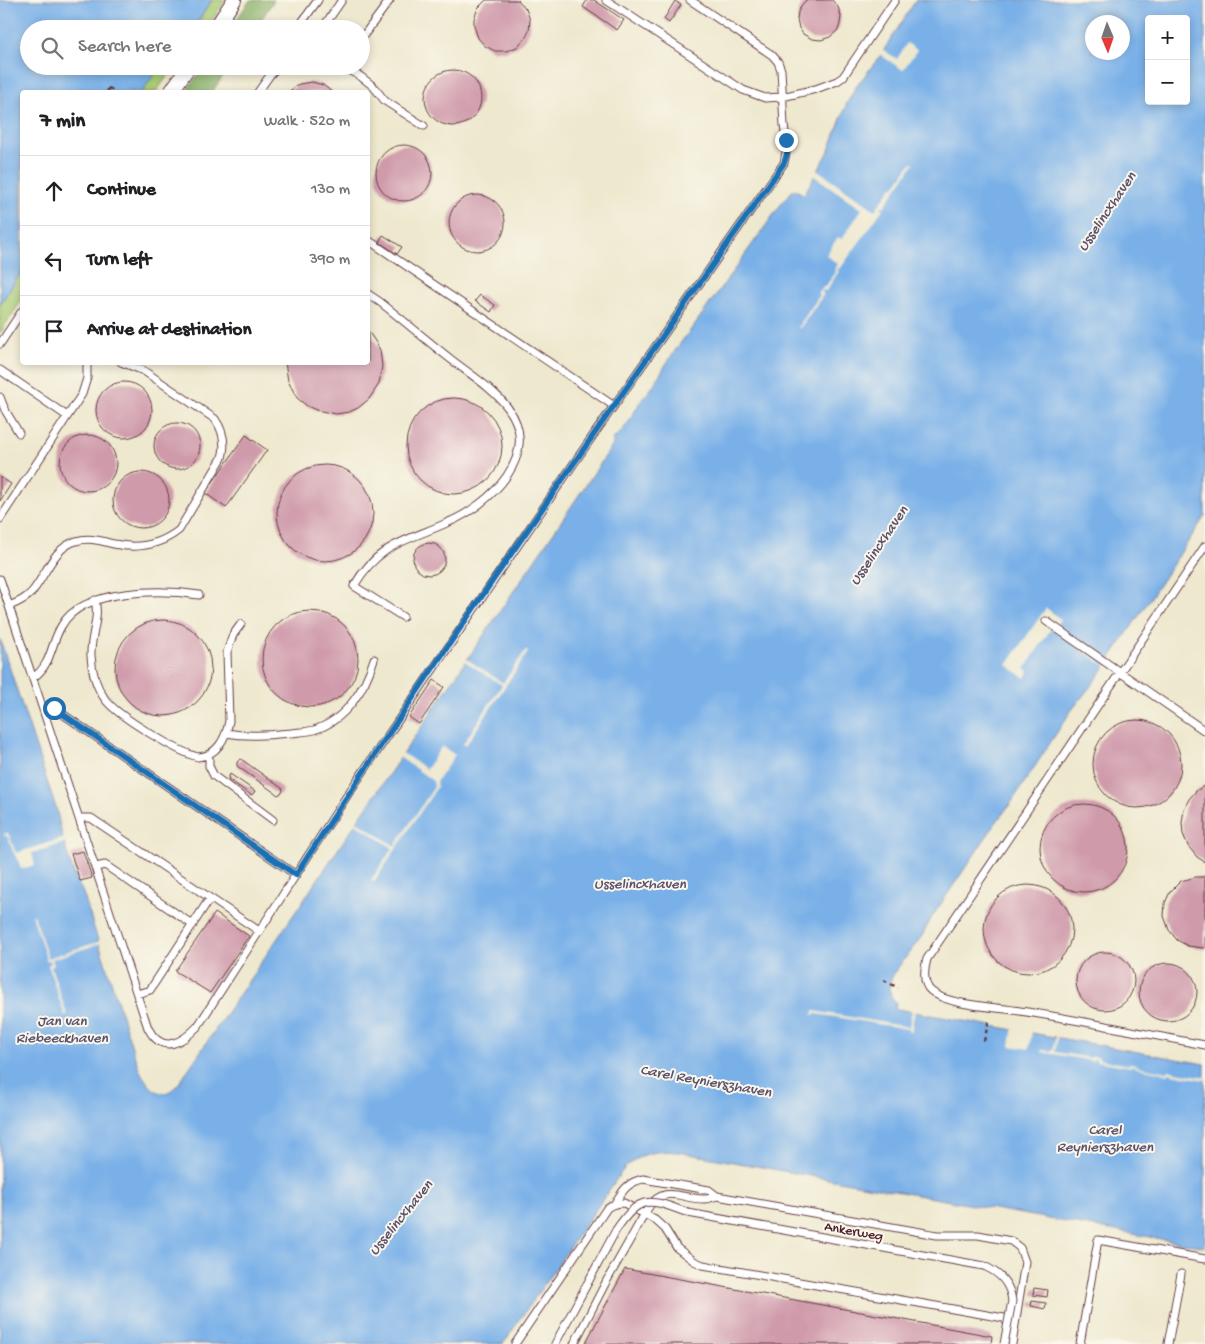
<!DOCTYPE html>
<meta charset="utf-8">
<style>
:root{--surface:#fff;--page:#f2f2f2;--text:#202124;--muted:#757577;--line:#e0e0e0}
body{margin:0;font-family:"Gochi Hand",sans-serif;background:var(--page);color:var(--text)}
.controls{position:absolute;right:15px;top:15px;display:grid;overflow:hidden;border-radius:5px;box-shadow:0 2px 8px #0003}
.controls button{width:45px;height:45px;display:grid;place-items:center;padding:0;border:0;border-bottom:1px solid var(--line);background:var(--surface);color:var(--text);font:25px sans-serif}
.compass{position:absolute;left:1085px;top:15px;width:45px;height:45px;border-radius:50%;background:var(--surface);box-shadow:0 2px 8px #0003;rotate:178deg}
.stop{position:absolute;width:15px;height:15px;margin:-11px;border:4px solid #1f6fb2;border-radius:50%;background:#fff}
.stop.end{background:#1f6fb2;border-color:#fff;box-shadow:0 1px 5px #0008}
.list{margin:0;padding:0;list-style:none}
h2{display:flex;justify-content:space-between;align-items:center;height:65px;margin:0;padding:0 20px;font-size:21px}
h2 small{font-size:16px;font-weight:400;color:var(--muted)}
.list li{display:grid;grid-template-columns:32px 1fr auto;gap:15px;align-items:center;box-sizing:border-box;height:70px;padding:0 20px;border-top:1px solid var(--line)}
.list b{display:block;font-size:19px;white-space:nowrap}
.list em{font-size:16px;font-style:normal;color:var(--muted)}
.icon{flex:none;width:28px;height:28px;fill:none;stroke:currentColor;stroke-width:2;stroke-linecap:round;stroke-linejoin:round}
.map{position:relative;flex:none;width:1205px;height:1344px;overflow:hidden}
.search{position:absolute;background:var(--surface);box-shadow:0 2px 8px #0003;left:20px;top:20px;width:350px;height:55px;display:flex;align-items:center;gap:12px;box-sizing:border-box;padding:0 18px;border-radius:28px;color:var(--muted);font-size:19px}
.panel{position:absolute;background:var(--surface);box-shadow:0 2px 8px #0003;left:20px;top:90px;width:350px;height:275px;border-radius:5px}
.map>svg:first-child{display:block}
</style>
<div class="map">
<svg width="1205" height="1344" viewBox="0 0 1205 1344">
<rect width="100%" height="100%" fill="#fbf7ec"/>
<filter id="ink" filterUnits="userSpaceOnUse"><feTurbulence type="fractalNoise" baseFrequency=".02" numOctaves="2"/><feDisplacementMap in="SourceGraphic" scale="10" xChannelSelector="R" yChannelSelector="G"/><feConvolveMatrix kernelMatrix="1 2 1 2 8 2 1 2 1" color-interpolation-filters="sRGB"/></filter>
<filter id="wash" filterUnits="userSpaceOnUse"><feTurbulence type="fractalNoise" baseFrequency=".0096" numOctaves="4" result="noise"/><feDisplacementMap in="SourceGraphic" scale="20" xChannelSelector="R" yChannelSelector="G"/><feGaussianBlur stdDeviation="1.12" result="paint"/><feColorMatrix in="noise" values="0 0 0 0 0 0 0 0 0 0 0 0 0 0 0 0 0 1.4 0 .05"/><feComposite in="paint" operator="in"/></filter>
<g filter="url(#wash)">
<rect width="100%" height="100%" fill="#eee8ce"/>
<path fill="#aacd76" stroke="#7a7650" d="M212 0H225L206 29H193Z
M160 66H180L174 75 170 72 156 92H142Z
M22 271V299L0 333V304Z"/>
<path fill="#87b067" stroke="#686849" d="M250 0H274L255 29H230Z
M204 66H230L212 92H186Z"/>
<path fill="#79b0e8" stroke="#62688a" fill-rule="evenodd" d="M0 0H212L193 29H29V66H160L142 92H22V271L0 304Z
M916 0H1205V516L1098 677 1071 711 1011 803 995 824 932 917 922 936 896 970 890 981 889 988 892 999 896 1003 895 1008 897 1009 1205 1064V1247L678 1152C655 1150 639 1153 623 1170L503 1344H0V639L57 811C62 839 70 868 83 893L139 1069C148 1086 161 1105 179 1083L222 1020 613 445V439C627 429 632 415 641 401 644 395 650 392 653 386 665 365 678 345 693 327L782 203 794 189 803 194 806 191 828 153 847 103 856 87 880 56ZM1149 19H1186V101H1149ZM1092 22H1122V52H1092Z"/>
<path fill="#eee8ce" d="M907 43 917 50 903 70 879 54 882 49 897 59Z
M912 162 914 163 884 207 882 206 880 207 883 209 840 269 839 268 837 270 839 271 826 291 823 290 822 293 824 294 800 328 798 327 820 295 818 293 823 287H825L836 272 834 271 838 264 826 255 838 237 842 239 862 209 813 175 816 169 875 210 892 187 894 188Z
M1046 608 1060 619 1057 624 1107 667 1051 629 1025 668 1029 671 1025 678 1007 665Z
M526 650 528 652 466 745 463 744 502 685 463 660 465 658 503 683Z
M442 746 455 755 436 782 437 787 374 882 371 880 393 848 353 822 355 820 395 846 434 787 433 781 398 756 401 752 426 769Z
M8 833 16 853 65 838 67 842 32 853 35 865 21 869 17 856H15L7 836H5L4 834Z
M32 915H34L48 958 101 941 102 943 52 959 54 965 51 967 67 1015 65 1016 48 965 51 963 50 960 47 961Z
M912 1010H915L911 1032 908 1031V1029L817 1014 813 1015 814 1011 909 1027Z
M1013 1027 1032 1031 1029 1049 1010 1046Z
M1056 1035H1058L1055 1052 1091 1058 1092 1056 1099 1057V1059L1129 1065V1063L1136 1064 1137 1066 1167 1072 1168 1070 1175 1071V1072L1205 1077V1080L1172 1074V1072H1169V1074L1134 1067V1066L1131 1065V1067L1096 1061V1059L1094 1058 1093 1061 1041 1052 1042 1050 1053 1051Z"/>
<g id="blocks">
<path fill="#cf9aaa" d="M486 0H518L526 9 530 20 529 31 526 37 517 47 506 51H495L485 46 478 38 474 26V19L478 8Z
M587 0H594L624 20 617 30 583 7Z
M806 0H832L838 7 841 16 840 24 838 30 830 37 821 40 812 39 803 34 799 28 797 19 798 12 801 6Z
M675 1 681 5 669 23 664 19Z
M425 98a28 28 0 1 1 56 0a28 28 0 1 1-56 0Z
M312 82 323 85 332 92H288L299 84Z
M376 173a28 28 0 1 1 56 0a28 28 0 1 1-56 0Z
M449 223a28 28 0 1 1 56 0a28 28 0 1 1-56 0Z
M383 235 402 247 397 254 379 242Z
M480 295 495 305 491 312 475 301Z
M368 331 375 341 380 350 382 366 379 384 369 399 358 408 349 412 336 414 316 410 307 406 297 398 288 381 285 362H368Z
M96 410a28 28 0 1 1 56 0a28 28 0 1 1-56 0Z
M406 446a48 48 0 1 1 96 0a48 48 0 1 1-96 0Z
M154 446a23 23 0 1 1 46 0a23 23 0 1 1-46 0Z
M60 463a28 28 0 1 1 56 0a28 28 0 1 1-56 0Z
M246 435 267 450 226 508 205 493Z
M277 513a48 48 0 1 1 96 0a48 48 0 1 1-96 0Z
M113 500a28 28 0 1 1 56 0a28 28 0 1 1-56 0Z
M0 477 11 484 0 501Z
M413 559a16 16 0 1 1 32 0a16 16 0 1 1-32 0Z
M262 659a48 48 0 1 1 96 0a48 48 0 1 1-96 0Z
M115 668a48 48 0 1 1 96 0a48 48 0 1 1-96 0Z
M434 680 444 687 419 724 409 717Z
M1093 764a44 44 0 1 1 88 0a44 44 0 1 1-88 0Z
M241 759 283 789 282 793 278 795 237 766V762Z
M230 774 255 791 253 794 251 795 228 779Z
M1205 785V862L1197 857 1188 846 1183 834 1182 823 1184 809 1189 799 1196 791Z
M1040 848a44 44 0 1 1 88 0a44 44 0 1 1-88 0Z
M83 851 92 878 80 881 71 854Z
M1196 877H1205V948H1203L1188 946 1177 940 1169 930 1164 916 1165 903 1170 892 1181 881Z
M984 929a44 44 0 1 1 88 0a44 44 0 1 1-88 0Z
M215 913 249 936 210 993 175 971Z
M1076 981a29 29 0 1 1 58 0a29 29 0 1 1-58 0Z
M1139 992a29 29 0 1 1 58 0a29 29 0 1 1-58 0Z
M625 1269 992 1336 991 1344H585Z
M1034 1288 1048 1290 1047 1297 1033 1295Z
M1032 1301 1046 1303 1045 1309 1031 1306Z"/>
</g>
</g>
<g filter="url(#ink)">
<use href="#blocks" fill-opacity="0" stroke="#633d43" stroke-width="1"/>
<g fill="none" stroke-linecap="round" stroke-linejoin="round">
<g stroke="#633d43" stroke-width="9">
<path id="service" d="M606 0 743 90 765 98 782 97 816 89 837 81 843 77 895 0
M297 29 318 0
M322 29 342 0
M361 39 390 0
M341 66 360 76 373 86 385 101 424 126
M258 92 270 75 278 66
M368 240 614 406
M368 294 380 302C403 320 425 339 448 357 468 373 492 387 508 408 543 455 489 505 449 522 407 541 379 543 354 586L403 617
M0 344 22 311
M0 370 67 416
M0 397 5 410 19 433
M0 519 82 394 87 378V362
M1205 546 927 959C924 970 922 983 931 991 948 1006 999 1007 1020 1011 1082 1020 1144 1034 1205 1045
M0 579 148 1028C162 1055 182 1043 198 1026L350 791 583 450 784 163 787 147 784 125 781 70 778 62 772 55 690 0
M95 600C100 619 90 636 91 656 92 671 96 687 105 699 117 716 178 752 198 757 217 756 226 738 229 721L227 652 233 635 241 624
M9 606C17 603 26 599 32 592 46 575 53 548 76 541 89 537 101 541 114 544 137 549 160 545 179 530L222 458C226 444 224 432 215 419L144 371 121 362
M1046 621 1205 731
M33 678C53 663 50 644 62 625 83 588 163 589 199 595
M43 707 54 708 296 875
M226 733C248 737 268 735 291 733 299 732 306 732 314 730 346 720 365 689 374 659
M209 755V766L214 776 273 820
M80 818H91L259 931
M96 867 105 865 193 925
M137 994 150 990 210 898
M615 1203C623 1190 628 1182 643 1179L709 1190 717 1196
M688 1213 984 1266
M515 1344 607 1208C612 1204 617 1203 624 1203L655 1220 665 1229 677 1248 694 1261 703 1265 1004 1318 1010 1327
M555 1344 616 1230
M574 1344 606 1282 648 1208C665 1183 682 1200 705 1199 709 1199 713 1197 717 1196L937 1235H978L1011 1241 1020 1248 1025 1262 1012 1344
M1080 1344 1098 1240 1205 1259
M1168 1344 1181 1274"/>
</g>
<g stroke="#633d43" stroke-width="16">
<path id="minor" d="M215 29 234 0
M171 92 189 66"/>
</g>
<path stroke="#633d43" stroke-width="2.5" stroke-dasharray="4 4" stroke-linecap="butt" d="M109 88 116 92
M107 91 111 85
M884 980 898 988
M984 1041 989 1020"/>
<use href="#service" stroke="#fff" stroke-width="7"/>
<use href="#minor" stroke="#fff" stroke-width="14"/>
<g stroke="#633d43" stroke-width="9" stroke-linecap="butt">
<path id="service-bridge" d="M616 1230C641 1193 650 1199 688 1213
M984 1266C1000 1273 1010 1283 1012 1301L1004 1344"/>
</g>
<use href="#service-bridge" stroke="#fff" stroke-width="7"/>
</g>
</g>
<g fill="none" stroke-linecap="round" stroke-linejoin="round" filter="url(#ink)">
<path stroke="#1f6fb2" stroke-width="6" d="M54 708 296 875C452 633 619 399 784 163L787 154 786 140"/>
</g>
<g text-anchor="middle" stroke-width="4" stroke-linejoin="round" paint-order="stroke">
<g font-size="14" fill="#4a1f2b" stroke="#fbf7ec">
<text transform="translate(854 1230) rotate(10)" y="5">Ankerweg</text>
</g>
<g font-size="15" font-style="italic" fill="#5a526d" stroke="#fbf7ec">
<text transform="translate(1106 211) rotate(-56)" y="5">Usselincxhaven</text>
<text transform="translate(878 545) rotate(-56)" y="5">Usselincxhaven</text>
<text x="640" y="888">Usselincxhaven</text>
<text x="62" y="1025">Jan van<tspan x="62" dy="17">Riebeeckhaven</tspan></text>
<text transform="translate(706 1080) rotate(10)" y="5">Carel Reynierszhaven</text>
<text x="1105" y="1134">Carel<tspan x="1105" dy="17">Reynierszhaven</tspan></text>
<text transform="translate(400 1217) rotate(-51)" y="5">Usselincxhaven</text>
</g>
</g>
</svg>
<div class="controls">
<button>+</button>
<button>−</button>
</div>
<svg class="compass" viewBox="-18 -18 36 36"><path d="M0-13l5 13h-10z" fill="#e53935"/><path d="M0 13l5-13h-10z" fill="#757577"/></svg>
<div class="stop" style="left:54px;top:708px"></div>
<div class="stop end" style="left:786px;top:140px"></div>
<div class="search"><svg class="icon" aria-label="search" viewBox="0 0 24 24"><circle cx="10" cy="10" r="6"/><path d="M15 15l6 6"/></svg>Search here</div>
<section class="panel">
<h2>7 min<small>Walk · 520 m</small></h2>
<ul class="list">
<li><svg class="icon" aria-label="ahead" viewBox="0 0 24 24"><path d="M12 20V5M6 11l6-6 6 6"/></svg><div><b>Continue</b></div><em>130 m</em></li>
<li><svg class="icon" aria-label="left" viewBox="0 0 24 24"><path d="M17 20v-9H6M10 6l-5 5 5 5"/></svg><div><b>Turn left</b></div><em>390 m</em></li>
<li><svg class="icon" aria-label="arrive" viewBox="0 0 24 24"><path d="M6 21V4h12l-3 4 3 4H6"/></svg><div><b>Arrive at destination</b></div></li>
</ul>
</section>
</div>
